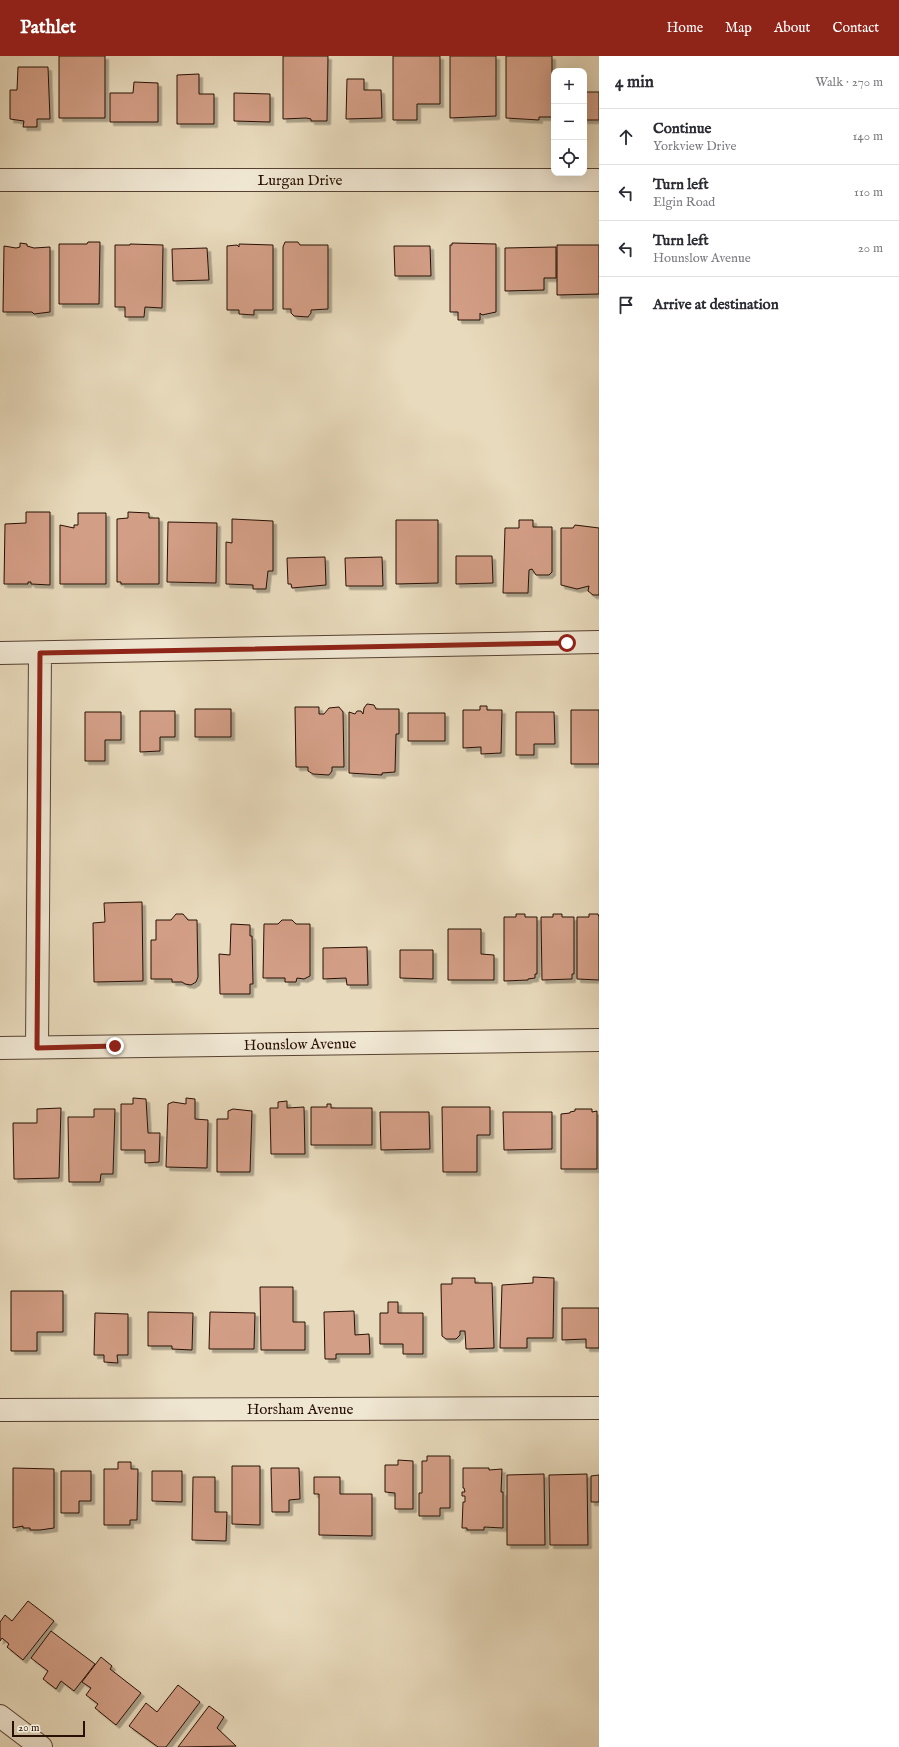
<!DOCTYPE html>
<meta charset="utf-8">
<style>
:root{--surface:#fff;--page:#f2f2f3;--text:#2b2b33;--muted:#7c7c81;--line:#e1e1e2;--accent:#8f2418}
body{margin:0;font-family:"IM FELL English",serif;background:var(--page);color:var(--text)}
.controls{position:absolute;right:12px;top:12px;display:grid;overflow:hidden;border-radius:8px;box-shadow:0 4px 16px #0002}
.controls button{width:36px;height:36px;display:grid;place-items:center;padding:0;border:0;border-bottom:1px solid var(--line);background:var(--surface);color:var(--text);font:20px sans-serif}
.scale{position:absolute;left:12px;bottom:10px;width:73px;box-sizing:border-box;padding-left:4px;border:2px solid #270f03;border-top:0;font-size:11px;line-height:14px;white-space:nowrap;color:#270f03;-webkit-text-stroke:3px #f0e7d3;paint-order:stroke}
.stop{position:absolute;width:12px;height:12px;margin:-9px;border:3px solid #8f2418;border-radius:50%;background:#fff}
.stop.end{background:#8f2418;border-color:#fff;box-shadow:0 1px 4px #0008}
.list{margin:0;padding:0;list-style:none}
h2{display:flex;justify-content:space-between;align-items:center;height:52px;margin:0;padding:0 16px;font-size:17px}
h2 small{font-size:13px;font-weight:400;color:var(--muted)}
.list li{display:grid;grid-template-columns:26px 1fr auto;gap:12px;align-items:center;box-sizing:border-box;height:56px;padding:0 16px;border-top:1px solid var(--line)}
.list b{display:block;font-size:15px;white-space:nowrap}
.list p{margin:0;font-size:13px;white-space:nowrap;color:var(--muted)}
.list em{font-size:13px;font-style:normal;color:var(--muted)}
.icon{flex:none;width:22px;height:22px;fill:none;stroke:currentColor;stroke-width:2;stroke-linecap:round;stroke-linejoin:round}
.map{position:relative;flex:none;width:599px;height:1691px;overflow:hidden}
header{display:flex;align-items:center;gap:24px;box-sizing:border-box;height:56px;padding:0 20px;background:var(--accent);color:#fff}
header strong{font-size:19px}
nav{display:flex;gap:22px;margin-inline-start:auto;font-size:14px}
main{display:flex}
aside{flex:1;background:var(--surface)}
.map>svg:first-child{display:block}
</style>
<header>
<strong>Pathlet</strong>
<nav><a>Home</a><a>Map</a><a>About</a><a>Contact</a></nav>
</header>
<main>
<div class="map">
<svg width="599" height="1691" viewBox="0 0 599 1691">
<defs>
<filter id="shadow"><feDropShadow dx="3.5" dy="3.5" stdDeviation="0" flood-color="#0004"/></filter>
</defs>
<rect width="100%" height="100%" fill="#e8dabc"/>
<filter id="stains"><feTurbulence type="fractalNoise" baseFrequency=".005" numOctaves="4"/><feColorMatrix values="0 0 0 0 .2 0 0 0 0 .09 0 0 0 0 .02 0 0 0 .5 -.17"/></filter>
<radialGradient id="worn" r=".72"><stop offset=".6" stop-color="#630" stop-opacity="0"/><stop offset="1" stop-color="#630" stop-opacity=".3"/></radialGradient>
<path fill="#d39e86" stroke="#270f03" filter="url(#shadow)" d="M59 0H105V62H59Z
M283 0H328L327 65H311V63L306 62 283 63Z
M393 0H440V48H417V64H393Z
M450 0H496V60L450 62Z
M506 0H552V61H539V64L506 62Z
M18 11H48L50 63H37V71H23L24 65 10 63V34H17Z
M199 18V38H214V68H177V19Z
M347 23H364V34H381L382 62 346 63Z
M134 26 158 27V66H110V37H133Z
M584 36H599V64H584Z
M234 37 270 38V66L234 65Z
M88 186H100L99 248H59V188H87Z
M285 186H298L300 189H328V253L311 254V257L308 261 294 260 291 257V253H283V191Z
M20 187 27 188V190L34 192 50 191V256L34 258 32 256H3L4 190 16 192 20 191Z
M452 187 496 188V256L482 259 480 257V264H458V256H450V189H452Z
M130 188 163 189 162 252 145 251 144 261H125V251H115V189H130Z
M239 188 273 189V254H254V259L239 258V254H227V190L237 189 239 191Z
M557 189H599V238L557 239Z
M394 190H430L431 220H395Z
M556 191V222H544V234L505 235V192Z
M207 192 209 224 173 225 172 193Z
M26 456H50V529L31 528V526H28V528H4L5 468 26 467Z
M128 456 149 457V462H159V528H121V526H117V463L128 462Z
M78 457H106V528H60V469L74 472V469H78Z
M232 463 273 465V515H268L266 533H253V529L226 528V486L232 487Z
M396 464H438V527L396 528Z
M519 464H533V471H552V516L549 519H536L532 513 529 514 528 537H503L505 472H519Z
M168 466 217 467 216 527 167 526Z
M575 469 599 472V539H593L588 535 589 530 577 533 561 529V472H573Z
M456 500H492L493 527 456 528Z
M325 501 326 529 292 532 291 528H288L287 502Z
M382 501 383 530H346L345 502Z
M367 648 374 649 376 653H399V678H396L395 716 382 717V719L349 717V656L355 658 357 655H361L363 658 364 652Z
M480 650H487V654H502L501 697 481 698V691L463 692V654H480Z
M295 651H319V658H324L329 652 339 651 343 656 344 711H332V715L329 719 313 718 308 715V711H296Z
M195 653H231V681H195Z
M571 654H599V708H571Z
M140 655H175V681H160V695L140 696Z
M85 656H121V684H105V705H85Z
M516 656H554L555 688H534V699H516Z
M408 657H445V685H408Z
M142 846 143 925 94 926 93 867 105 866 104 847Z
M176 858H183L188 864H197L198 921 196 926 191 929 185 928 182 926H172V923H151V884H156V864H171Z
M516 858H525V861H537V918H535V922L528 923V924L504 925V861H516Z
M553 858H562V861H574V918H572V923L542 924 541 861H553Z
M589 858H598L599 861V924L577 923V861H589Z
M282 864H292L296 868H310V920L304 923 297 922 296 926H285V922H263L264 868H278Z
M231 868 250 869V880H252L253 928H250V938H220L219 898 230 899Z
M448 873H481V898L494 899V924H448Z
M367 891 368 929H347L346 922 323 923V892Z
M400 894H433V923L400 922Z
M133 1042 146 1043 148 1077H160L159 1106 145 1107V1094H121V1048H133Z
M186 1042 195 1043V1063L208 1064 207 1112 166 1111 168 1048 173 1046 186 1048Z
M287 1045V1052L304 1051 305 1098H271L270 1052H278V1046Z
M327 1048H331V1052H372V1089H311V1051H327Z
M442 1051H490V1079H477V1116H443Z
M61 1052 59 1122 14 1123 13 1067H37V1053Z
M94 1053H115L113 1118H101L100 1126H69L68 1061H94Z
M233 1053 252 1055 250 1116H217V1063H228V1055Z
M575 1053H592V1056L597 1055V1113H561V1058L570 1057V1056L575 1055Z
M380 1056H429L430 1093 381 1094Z
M503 1056H552V1093L504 1094Z
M533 1221 554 1222 553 1282H527V1292H500L502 1229 533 1227Z
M452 1222H475V1227H492L494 1292 466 1293 465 1275H460V1279L456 1283H446L442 1280 441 1228H452Z
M260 1231H293V1266H305V1294H261Z
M11 1235H63V1276H37V1295H11Z
M388 1246H398V1257H423V1298H403V1288H380V1257H388Z
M562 1252H599V1292H586V1283L562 1284Z
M354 1255 355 1279 369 1278 370 1298H336V1303H325L324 1256Z
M148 1256 193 1257 192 1294 172 1293V1290H148Z
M210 1256 255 1257 254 1293H209Z
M95 1257 128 1258V1299H117L118 1307 104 1306V1299H94Z
M427 1400H450V1452H440V1460H419V1437H422V1405H427Z
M398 1404 413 1405V1453H395V1437L385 1436V1409H398Z
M118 1406H131V1413H138L137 1464H130V1469H104V1413H118Z
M232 1410H260V1469L232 1468Z
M13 1412 54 1413V1472L40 1474H30V1472H23V1470L13 1472Z
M271 1412H299L300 1443 289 1444V1456H272Z
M463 1412H489V1414L502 1413 501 1436H503V1472L484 1471V1474H467V1472H462L463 1446H465V1440H462V1436H465L464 1432H463Z
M61 1415H91V1445H79V1457H61Z
M152 1415H182V1446L152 1445Z
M544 1418 545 1489H507V1419Z
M587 1418 588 1489H550L549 1419Z
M599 1419V1446H591V1420Z
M193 1421H215V1456H227L226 1485 192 1484Z
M314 1421H340V1438H372V1480L319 1479V1438H314Z
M28 1545 54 1565 23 1604 7 1591 9 1588 2 1582 0 1585V1566L5 1559 12 1565Z
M51 1575 95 1608 74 1635 61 1625 56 1633 43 1623 48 1615 31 1602Z
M101 1601 112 1610 110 1613 141 1637 116 1669 95 1652 98 1648 86 1639 91 1632 82 1626Z
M178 1629 200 1646 166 1691H158L129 1670 146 1647 157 1656Z
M209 1650 224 1661 217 1672 236 1690 178 1691Z"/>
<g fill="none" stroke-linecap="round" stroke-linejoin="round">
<g stroke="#574231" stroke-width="24">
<path id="minor" d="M0 124H599
M0 597 599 586
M37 991 40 597
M0 992 599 984
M0 1354 599 1352
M0 1660 41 1691"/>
</g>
<use href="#minor" stroke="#f0e7d3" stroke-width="22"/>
</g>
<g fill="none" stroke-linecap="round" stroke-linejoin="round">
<path stroke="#8f2418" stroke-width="5" d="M115 990 37 992 40 597 567 587"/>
</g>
<g text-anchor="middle" stroke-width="3.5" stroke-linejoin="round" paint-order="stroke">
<g font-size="15" fill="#270f03" stroke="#f0e7d3">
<text x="300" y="129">Lurgan Drive</text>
<text transform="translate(300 988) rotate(-1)" y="5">Hounslow Avenue</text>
<text x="300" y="1358">Horsham Avenue</text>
</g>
</g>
<rect width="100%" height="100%" filter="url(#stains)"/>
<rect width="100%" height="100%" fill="url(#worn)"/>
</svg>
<div class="controls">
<button>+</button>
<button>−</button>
<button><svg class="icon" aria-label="locate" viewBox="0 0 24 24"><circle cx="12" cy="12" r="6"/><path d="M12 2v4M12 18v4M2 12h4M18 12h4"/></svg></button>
</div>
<div class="scale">20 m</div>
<div class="stop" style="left:567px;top:587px"></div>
<div class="stop end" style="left:115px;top:990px"></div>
</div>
<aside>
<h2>4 min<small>Walk · 270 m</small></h2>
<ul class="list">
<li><svg class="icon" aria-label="ahead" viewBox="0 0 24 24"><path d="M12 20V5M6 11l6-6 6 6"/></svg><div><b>Continue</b><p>Yorkview Drive</p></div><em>140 m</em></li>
<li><svg class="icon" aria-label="left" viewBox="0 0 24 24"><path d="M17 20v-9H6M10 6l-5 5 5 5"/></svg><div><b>Turn left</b><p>Elgin Road</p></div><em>110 m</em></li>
<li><svg class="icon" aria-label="left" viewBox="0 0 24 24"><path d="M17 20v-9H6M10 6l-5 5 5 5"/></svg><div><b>Turn left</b><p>Hounslow Avenue</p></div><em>20 m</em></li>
<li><svg class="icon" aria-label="arrive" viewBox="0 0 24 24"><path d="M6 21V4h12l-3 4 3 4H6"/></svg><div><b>Arrive at destination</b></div></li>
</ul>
</aside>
</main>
